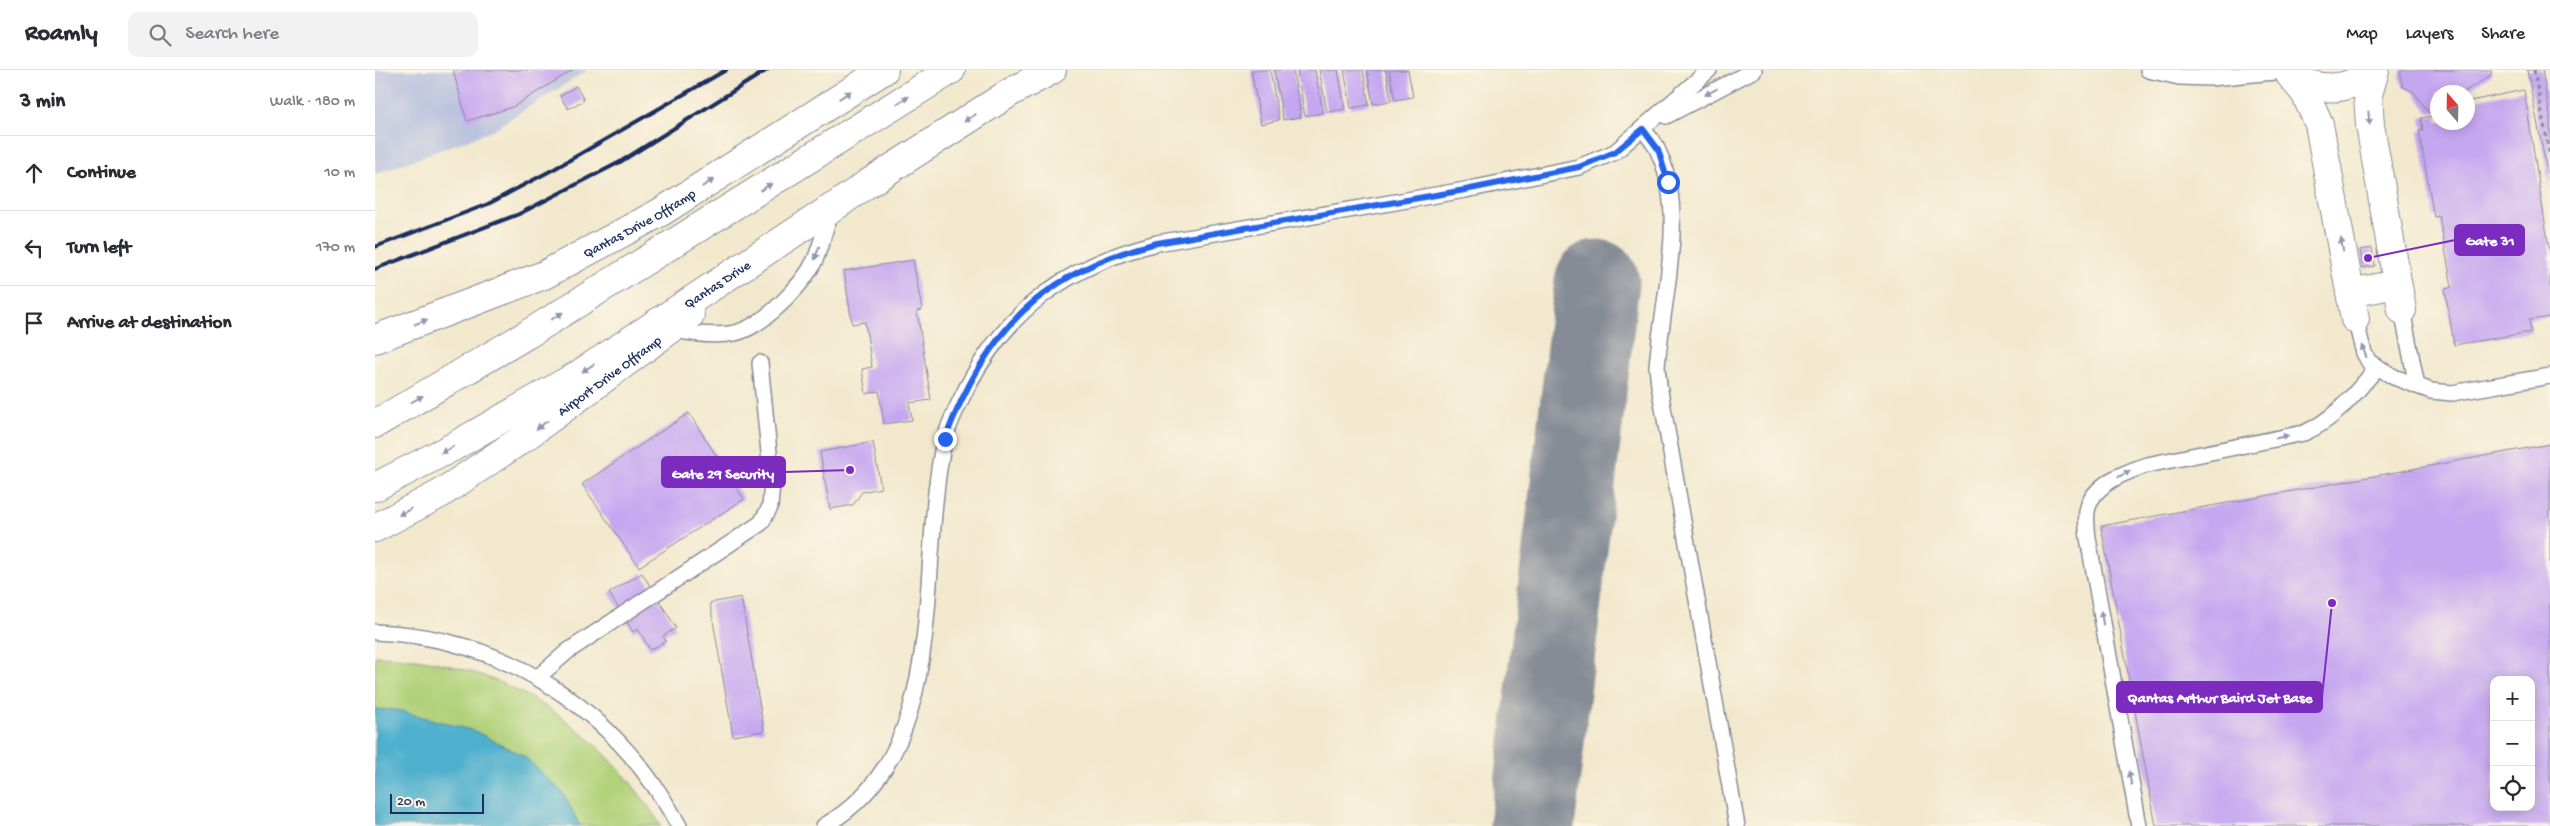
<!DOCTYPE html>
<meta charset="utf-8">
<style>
:root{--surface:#fff;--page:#f2f2f3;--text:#2b2b33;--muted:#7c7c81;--line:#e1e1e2}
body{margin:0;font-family:"Gochi Hand",sans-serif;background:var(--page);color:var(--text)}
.controls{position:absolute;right:15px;bottom:15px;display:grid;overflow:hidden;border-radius:10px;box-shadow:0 2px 12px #0003}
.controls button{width:45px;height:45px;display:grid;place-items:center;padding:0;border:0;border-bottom:1px solid var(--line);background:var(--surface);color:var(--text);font:25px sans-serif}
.compass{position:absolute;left:2055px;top:15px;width:45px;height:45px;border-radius:50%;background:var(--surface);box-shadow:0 2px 12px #0003;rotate:340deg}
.scale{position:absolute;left:15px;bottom:12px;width:94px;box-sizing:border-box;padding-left:5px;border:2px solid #1b2f5e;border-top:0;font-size:14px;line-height:18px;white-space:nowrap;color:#1b2f5e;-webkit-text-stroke:4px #fcf5e5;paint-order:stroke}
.stop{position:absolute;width:15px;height:15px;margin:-11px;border:4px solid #2563eb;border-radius:50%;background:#fff}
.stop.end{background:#2563eb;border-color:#fff;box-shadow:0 1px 5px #0008}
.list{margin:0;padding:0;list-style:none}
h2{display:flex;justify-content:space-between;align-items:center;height:65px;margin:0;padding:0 20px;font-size:21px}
h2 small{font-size:16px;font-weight:400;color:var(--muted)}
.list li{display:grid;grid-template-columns:32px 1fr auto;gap:15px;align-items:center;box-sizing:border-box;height:75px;padding:0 20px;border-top:1px solid var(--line)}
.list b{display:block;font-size:19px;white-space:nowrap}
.list em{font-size:16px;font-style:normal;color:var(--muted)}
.icon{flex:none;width:28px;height:28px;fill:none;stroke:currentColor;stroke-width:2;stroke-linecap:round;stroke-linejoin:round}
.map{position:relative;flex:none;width:2175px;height:756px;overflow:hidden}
header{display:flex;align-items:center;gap:30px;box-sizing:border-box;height:70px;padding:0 25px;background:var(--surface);border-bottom:1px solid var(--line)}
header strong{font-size:24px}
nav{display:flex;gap:28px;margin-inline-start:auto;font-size:18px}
.search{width:350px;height:45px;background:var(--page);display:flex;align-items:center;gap:12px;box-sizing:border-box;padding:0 18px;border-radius:10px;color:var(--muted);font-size:19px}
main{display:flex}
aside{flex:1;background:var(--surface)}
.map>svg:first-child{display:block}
</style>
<header>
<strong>Roamly</strong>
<div class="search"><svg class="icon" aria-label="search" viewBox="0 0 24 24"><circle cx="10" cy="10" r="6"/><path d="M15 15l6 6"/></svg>Search here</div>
<nav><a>Map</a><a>Layers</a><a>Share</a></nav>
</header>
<main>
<aside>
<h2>3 min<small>Walk · 180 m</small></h2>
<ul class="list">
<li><svg class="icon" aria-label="ahead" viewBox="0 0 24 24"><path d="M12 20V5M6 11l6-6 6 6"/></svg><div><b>Continue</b></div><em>10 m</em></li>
<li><svg class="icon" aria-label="left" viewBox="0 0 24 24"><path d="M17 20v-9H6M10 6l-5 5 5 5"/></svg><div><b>Turn left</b></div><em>170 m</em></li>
<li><svg class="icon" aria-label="arrive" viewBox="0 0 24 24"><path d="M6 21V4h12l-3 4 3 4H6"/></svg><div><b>Arrive at destination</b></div></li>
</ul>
</aside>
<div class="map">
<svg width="2175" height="756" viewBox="0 0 2175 756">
<rect width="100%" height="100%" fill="#fcf5e5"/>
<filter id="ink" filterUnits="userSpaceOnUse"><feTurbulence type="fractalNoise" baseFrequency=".02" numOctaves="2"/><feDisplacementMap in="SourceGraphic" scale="10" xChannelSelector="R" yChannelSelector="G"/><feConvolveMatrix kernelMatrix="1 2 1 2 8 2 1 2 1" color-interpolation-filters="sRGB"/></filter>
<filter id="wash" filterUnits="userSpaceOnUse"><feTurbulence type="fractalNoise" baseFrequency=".0096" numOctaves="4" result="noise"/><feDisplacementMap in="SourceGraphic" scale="20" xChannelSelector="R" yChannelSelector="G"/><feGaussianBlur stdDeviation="1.12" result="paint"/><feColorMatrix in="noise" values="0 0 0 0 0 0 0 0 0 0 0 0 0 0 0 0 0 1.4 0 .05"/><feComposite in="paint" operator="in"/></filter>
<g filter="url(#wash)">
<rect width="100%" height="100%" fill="#f2e8cd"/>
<path fill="#bbc3de" d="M0 0H213L114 62 0 104Z"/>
<path fill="#b1d27a" stroke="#66806c" d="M0 586C121 588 223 653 286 756H205L188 723 22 640 0 639Z"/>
<path fill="#50b0ce" stroke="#367096" d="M0 639 22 640 100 661 149 686 188 723 205 756H0Z"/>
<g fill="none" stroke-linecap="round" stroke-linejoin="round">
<path stroke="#868c96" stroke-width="85" d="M1157 756 1222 212"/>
</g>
<g id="blocks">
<path fill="#c5a6f1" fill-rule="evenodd" d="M78 0H198L138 37 92 51Z
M876 0H895L904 50 886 54Z
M899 0H918L926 47 908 50Z
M922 0H940L948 43 930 46Z
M944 0H963L970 39 952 42Z
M969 0H988L994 35 976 38Z
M992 0H1011L1016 31 998 34Z
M1014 0H1033L1038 27 1020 30Z
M2026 0H2117L2115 6 2089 22H2062V42L2057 43 2053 42 2039 22 2028 17 2025 7Z
M2152 0H2167L2175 46V117Z
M201 16 209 30 193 39 185 26Z
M2149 20 2175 184V247L2154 250 2156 262 2079 275 2070 219 2077 217 2064 146 2059 147 2044 61H2048L2046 48 2062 45V52H2092V39L2096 38 2095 31Z
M1997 178 2000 196 1988 198 1985 180Z
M538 190 547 240 542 241 556 330 534 333 537 350 509 354 504 321 491 324 487 299 497 297 490 252 477 254 469 201Z
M314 343 369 429 264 497 207 414Z
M498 372 506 418 487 422 478 435 455 439 445 382Z
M2175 374V756H1781L1726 456ZM2119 610H2156V737H2119Z
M267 503 301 558 288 566 291 571 275 580 263 559 258 562 234 523Z
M366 527 389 661 358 666 335 533Z"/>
</g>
</g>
<g filter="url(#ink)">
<use href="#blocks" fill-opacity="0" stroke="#868c96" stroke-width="1"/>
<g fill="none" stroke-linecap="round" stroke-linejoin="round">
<g stroke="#868c96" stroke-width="18">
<path id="service" d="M1773 0 1804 7 1836 8 1910 1
M1291 46 1379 0
M1268 59C1273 66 1280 73 1283 81 1313 145 1287 229 1282 297L1284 315 1362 756
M2027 240 2042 316
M1980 249 1989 283 1994 292 2019 307 2056 321 2077 323 2175 306
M296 259C317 264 339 267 360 263 388 257 428 215 440 190 446 175 450 158 456 143
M0 562C132 567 242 641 304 756
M163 607 193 581 386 453 395 437 397 412 385 293
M449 756C579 682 541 496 569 372 573 354 583 336 591 319 633 238 694 195 782 173L1090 120 1204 97 1240 82 1334 0
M1764 756 1713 468C1712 458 1710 446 1713 437 1720 413 1751 402 1772 395L1929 363C1961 349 1979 324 2002 298"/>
</g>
<g stroke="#868c96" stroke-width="30">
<path id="minor" d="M2000 0 1993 25 1995 55 2027 240
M1915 5 1930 23 1944 54 1980 249
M1915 5C1942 21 1973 24 1996 0
M1975 223 2022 214"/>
</g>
<g stroke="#868c96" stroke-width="30">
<g id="trunk">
<path d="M439 151 492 114 636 22 677 0"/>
<path id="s1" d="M0 269 169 205 286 142 509 0"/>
<path id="s2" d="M0 458 65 424 150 367 315 245"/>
</g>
</g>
<g stroke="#868c96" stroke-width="30">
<g id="motorway">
<path d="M0 354 153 264 576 0"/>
<path id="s3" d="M0 417 76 378 203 305 458 137"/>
</g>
</g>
<path stroke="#868c96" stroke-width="3" stroke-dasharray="4 4" stroke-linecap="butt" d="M2159 0 2175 87"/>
<use href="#service" stroke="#fff" stroke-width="15"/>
<use href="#minor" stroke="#fff" stroke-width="28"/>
<use href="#trunk" stroke="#fff" stroke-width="28"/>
<use href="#motorway" stroke="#fff" stroke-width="28"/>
<path stroke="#1b2f5e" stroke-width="4" d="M0 177 113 134 179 99 351 0
M0 199 144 144 245 92 392 0"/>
</g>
<defs><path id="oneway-solid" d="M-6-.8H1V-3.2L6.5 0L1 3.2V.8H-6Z" transform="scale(1.25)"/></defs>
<g fill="#8d97ae">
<use href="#oneway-solid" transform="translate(1336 22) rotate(152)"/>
<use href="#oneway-solid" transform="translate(470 25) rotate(-33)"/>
<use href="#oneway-solid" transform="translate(528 30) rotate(-32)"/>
<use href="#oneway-solid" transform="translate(595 48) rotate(147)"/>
<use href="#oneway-solid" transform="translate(1994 48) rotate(84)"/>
<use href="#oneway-solid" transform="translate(333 113) rotate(-32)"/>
<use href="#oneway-solid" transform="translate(391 117) rotate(-32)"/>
<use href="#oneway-solid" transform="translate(1967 175) rotate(-100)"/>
<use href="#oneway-solid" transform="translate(442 183) rotate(109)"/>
<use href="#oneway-solid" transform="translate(182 246) rotate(-32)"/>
<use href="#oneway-solid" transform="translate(46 252) rotate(-21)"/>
<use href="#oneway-solid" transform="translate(1989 281) rotate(-111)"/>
<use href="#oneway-solid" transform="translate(213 298) rotate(147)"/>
<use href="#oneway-solid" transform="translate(42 329) rotate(-30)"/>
<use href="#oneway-solid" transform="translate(167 355) rotate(143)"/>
<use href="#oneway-solid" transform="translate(1907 367) rotate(-11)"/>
<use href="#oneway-solid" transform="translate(72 380) rotate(152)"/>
<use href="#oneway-solid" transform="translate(1749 404) rotate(-28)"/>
<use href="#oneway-solid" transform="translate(30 442) rotate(152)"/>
<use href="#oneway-solid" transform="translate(1727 548) rotate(-100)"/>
<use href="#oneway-solid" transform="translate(1755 708) rotate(-100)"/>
</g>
</g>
<g fill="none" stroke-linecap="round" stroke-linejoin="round" filter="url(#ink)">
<path stroke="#2563eb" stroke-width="6" d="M570 369C611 261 667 201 782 173L1090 120 1204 97 1240 82 1268 59 1283 79 1293 112"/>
</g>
<g text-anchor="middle" stroke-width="4" stroke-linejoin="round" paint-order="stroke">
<g font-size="14" fill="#1b2f5e" stroke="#fcf5e5">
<text dy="5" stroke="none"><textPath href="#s1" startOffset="289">Qantas Drive Offramp</textPath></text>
<text dy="5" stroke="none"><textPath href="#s3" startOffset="398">Qantas Drive</textPath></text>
<text dy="5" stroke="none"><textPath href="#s2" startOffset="280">Airport Drive Offramp</textPath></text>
</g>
</g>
<path fill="none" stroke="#7b2cbf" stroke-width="2" d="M1993 188L2080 170M475 400L410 402M1957 533L1947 627"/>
<g fill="#7b2cbf" stroke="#fcf5e5" stroke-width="2">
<circle cx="1993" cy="188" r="5"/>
<circle cx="475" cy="400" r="5"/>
<circle cx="1957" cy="533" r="5"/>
</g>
<g fill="#7b2cbf" stroke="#7b2cbf" stroke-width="2">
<rect x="2080" y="155" width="69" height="30" rx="5"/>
<rect x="287" y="387" width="123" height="30" rx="5"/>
<rect x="1742" y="612" width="205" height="30" rx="5"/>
</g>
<g font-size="15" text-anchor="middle" font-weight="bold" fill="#fff">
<text x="2115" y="175">Gate 31</text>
<text x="348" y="408">Gate 29 Security</text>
<text x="1845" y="632">Qantas Arthur Baird Jet Base</text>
</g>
</svg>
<div class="controls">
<button>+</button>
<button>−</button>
<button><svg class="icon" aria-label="locate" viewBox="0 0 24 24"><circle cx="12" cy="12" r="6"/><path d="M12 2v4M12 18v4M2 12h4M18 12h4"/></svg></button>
</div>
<svg class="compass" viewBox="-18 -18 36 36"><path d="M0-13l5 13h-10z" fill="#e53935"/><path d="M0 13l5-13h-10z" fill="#7c7c81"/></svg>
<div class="scale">20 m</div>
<div class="stop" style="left:1293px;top:112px"></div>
<div class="stop end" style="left:570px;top:369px"></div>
</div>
</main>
